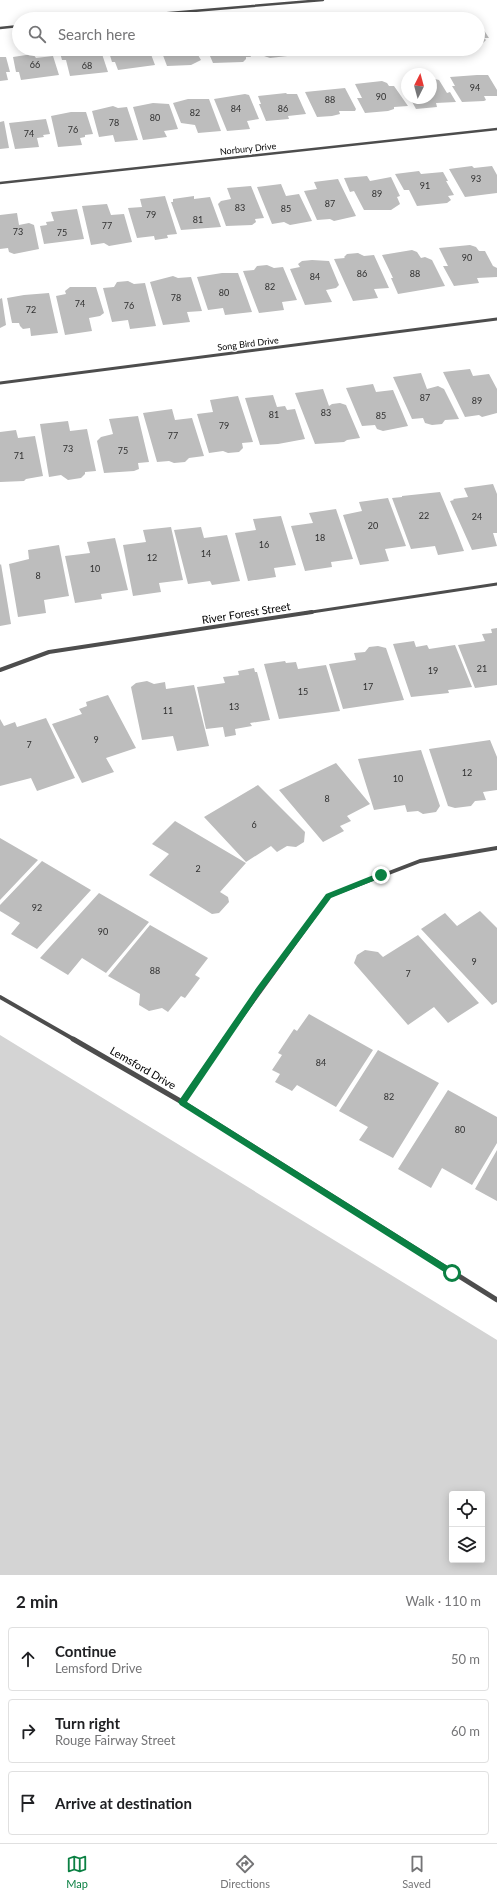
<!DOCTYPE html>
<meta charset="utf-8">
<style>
:root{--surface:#fff;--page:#f2f2f2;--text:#202124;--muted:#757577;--line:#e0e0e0;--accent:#0b8043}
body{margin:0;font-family:Lato,sans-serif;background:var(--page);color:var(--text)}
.controls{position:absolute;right:12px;bottom:12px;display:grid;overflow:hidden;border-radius:4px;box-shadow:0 2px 10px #0003}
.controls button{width:36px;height:36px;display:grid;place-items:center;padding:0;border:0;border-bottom:1px solid var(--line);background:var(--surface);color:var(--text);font:20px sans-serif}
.compass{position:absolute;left:401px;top:68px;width:36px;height:36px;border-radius:50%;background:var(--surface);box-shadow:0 2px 10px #0003;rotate:6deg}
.stop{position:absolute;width:12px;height:12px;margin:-9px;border:3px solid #0b8043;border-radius:50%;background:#fff}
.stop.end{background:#0b8043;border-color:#fff;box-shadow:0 1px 4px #0008}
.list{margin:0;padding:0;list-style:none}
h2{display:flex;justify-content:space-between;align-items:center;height:52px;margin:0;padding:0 16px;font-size:17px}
h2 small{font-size:13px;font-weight:400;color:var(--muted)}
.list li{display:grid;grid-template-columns:26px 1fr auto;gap:12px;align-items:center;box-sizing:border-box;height:64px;margin:0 8px 8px;padding:0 8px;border:1px solid var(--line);border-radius:4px}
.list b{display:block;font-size:15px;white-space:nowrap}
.list p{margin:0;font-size:13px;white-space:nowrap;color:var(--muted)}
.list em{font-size:13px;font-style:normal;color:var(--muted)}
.icon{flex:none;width:22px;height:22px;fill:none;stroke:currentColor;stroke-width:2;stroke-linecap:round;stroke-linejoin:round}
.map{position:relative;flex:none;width:497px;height:1575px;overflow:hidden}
.search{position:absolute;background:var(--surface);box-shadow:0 2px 10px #0003;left:12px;right:12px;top:12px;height:44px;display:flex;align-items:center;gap:10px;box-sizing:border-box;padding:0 14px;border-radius:22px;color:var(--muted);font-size:15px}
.sheet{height:268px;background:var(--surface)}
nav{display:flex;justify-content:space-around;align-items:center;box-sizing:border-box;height:56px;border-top:1px solid var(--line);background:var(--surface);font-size:11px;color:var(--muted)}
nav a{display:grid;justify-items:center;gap:2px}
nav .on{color:var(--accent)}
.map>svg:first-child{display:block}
</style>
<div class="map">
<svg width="497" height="1575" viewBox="0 0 497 1575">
<rect width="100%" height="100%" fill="#fff"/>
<path fill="#d4d4d4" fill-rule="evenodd" d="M0 1035 497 1340V1575H0ZM452 1494H482V1560H452Z"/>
<path fill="#bdbdbd" d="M478 21 489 38H484L486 40 483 43H478Z
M59 49H81L82 53 97 50 101 51 108 72 70 76 66 60H62Z
M108 49H131L132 51 134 49H149L155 65 118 70 115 62H112Z
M157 49H199L202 54 198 55 201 60 191 65 167 66 161 50 158 51Z
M207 49H247L251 57H246V59L243 62 213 63Z
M256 49H293L296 55 270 58 264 56 263 53 258 54Z
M305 49H328V50L310 53 306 52Z
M33 54 36 58 53 56 59 75 21 80 19 72H16L13 57Z
M0 57H6L10 72H6L8 80 0 81Z
M477 75H488L497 90V96H484L486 100 484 101 462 102 452 86H455L450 77Z
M431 78 439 80 447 93 450 92 456 102 436 103 437 107 416 109 410 98H431Z
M382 81 387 83 389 86H394L408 106 394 107V109L388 111 365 113 357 98H362L355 84Z
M345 88 356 109 355 111H339L340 114 332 116 317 117 305 92Z
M286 93 287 94H297L306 114 288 116 289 119 266 121 259 104H261L258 96Z
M245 94 249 95 259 119 247 121 250 129 227 131 214 99Z
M188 99H209L221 131 198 133 195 125 181 123 173 103Z
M153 103 169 104 178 129 164 131 167 137 143 140 133 107Z
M113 106 118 108 127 107 138 140 115 142 113 135 99 137 92 111Z
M71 112H86L93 134 85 135V137L80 138 82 145 58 147 51 116Z
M46 119 50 134 43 135 44 137 37 138 39 147 15 149 9 123Z
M4 121 9 148 0 149V122Z
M472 166 474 168 492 166 497 175V193L465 197 449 169Z
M419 171 421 174 443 172 448 181H446L454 195 448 196 451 200 447 203 417 206 409 190H404L395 174Z
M367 176 370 181 391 177 400 196 397 197 400 204 391 210H364L354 191 350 192 344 178Z
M338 179 356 216 334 221 330 219 317 220 304 191 317 189 314 182Z
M281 184 286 196 299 194 312 221 290 225 284 222 272 224 257 187Z
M251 186 264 218 255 219 256 222 252 225 226 226 218 204 221 201 231 199 227 188Z
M165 196 177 234 167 235 168 238 155 240 154 236 137 238 128 208 142 207 140 199Z
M194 196V199L210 197 221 227 181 230 171 202H173V199Z
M107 204 111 215 124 214 132 242 109 246 104 243 91 245 82 206Z
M77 209 84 239 44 244 40 226 47 225 46 222 54 221 51 212Z
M17 213 19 225 29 223 34 225 39 249 14 254 9 252 8 248 0 249V215Z
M470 245 476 247 479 251H485L493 266 497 268V277L477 278 479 283 454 286 443 266H448L439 248Z
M412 250 417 252 421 258 425 257 432 260 445 286 398 294 391 278H393L382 255Z
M358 253 364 256 374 255 389 288 374 289 378 298 353 301 334 259 345 258 344 257 347 254Z
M312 260 329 261 339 285 336 288 326 290 332 302 305 305 290 269 300 267 298 264 302 261Z
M267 265 274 268 283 267 297 300 282 302 284 310 259 313 243 271 254 270 257 266Z
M222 273H238L252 312 225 315 223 308 208 310 197 277Z
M173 276 178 278 191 277 202 311 187 312 190 322 163 325 150 282Z
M128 281 134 284 145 283 156 326 130 329 128 320 112 322 103 288 114 287 117 282Z
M70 287H96L104 313 100 316 89 318 92 331 65 335 56 296 66 294 65 291Z
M49 293 58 333 31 336 30 328 23 329 20 326 19 323H12L7 298 24 295Z
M2 298 6 325 0 328V299Z
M470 369 473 376 489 374 497 389V413L482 417 479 415 465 417 443 372Z
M421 373 427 389 438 386 444 389 459 419 445 420 442 424 432 425 425 423 423 418 412 419 393 377Z
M373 384 376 392 393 390 408 426 383 431 377 429 375 425 362 426 346 388Z
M323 389 329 406 332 404 340 403 346 405 360 438 347 440 344 442 315 444 295 393Z
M273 395 277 407 285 406 287 410 295 409 305 439 278 444 260 445 245 398Z
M238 396 253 442 242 443 243 448 239 452 228 453 223 451 209 453 197 414 213 412 210 400Z
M172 409 175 420 192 418 204 456 189 458 185 462 174 463 169 461 157 462 143 413Z
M138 416 149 462 138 463 139 469 134 471 104 473 97 441 101 437 113 434 109 419Z
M68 421 70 431 87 429 96 471 85 472V474L81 478 68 480 61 475 49 477 40 424Z
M16 430 18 438 35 436 43 476 26 479 24 481 0 482V432Z
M493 484 497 494V533H493L497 546 472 550 450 501 454 500 453 499 468 497 464 488Z
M440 492 457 533 464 551 438 555 435 546 411 549 392 498 402 497V496Z
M388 498 406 546 385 549 389 561 360 565 343 515 362 511 359 502Z
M336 509 353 559 331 562 332 567 305 571 291 526 313 523 309 513Z
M281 516 296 565 274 568 276 577 248 581 235 533 256 530 253 519Z
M171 527 183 580 159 583 161 592 133 596 123 545 146 542 143 530Z
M201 527 204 538 227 535 240 581 212 585 210 581 188 584 174 530Z
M115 538 128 590 101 594 102 599 75 603 65 556 90 553 87 542Z
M59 545 69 596 44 600 46 613 18 617 9 564 29 559 28 550Z
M1 564 11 624 0 626V565Z
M497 628V685L475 688 458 645 485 641 482 634 492 633 491 629Z
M414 641 416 647 427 645 429 649 455 645 472 687 448 690 449 693 411 697 393 644Z
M378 646 386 648 404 700 343 709 329 664 356 660 354 653 365 652 369 647Z
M285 661 286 663 296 662 298 669 326 665 340 711 279 719 264 664Z
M254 668 255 672H257L270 720 250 723 252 726 235 729 236 735 225 737 223 727 206 729 197 687 225 683 223 677 239 675 238 671Z
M147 681 154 684 165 682 166 689 194 685 209 746 177 751 173 736 142 740 131 687 136 683Z
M108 695 136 748 106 758 114 772 82 783 52 724 82 714 79 709 87 706 86 702Z
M46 718 75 778 37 791 31 778 0 786V719L4 726 15 722 17 727Z
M490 740 497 757V790L483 792 486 800 475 801 471 806 455 808 448 806 429 749Z
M421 750 440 806 436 812 423 814 418 811 407 812 405 805 374 810 358 759Z
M336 763 370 804 347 816 351 821 340 826 344 831 323 842 279 790Z
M258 785 305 832 304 842 296 847 287 846 277 852 271 846 246 862 204 817Z
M175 821 246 863 220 892 228 897 229 902 219 913 212 914 149 875 169 854 152 844Z
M0 838 38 860 0 900Z
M42 861 91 890 37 949 11 934 20 923 0 911V905Z
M99 893 149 922 106 973 82 958 68 975 40 958Z
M480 911 497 928V1002L492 1005 421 929 445 913 457 926Z
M150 925 208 958 195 975 200 978 185 998 181 996 168 1012 162 1008 149 1011 139 1005 140 994 108 976Z
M418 935 479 1003 448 1023 434 1007 408 1025 354 963 357 955 365 950 378 952 383 957Z
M309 1014 373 1050 336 1107 297 1085 292 1091 275 1082 280 1074 272 1070 282 1055 278 1053 294 1029 297 1031Z
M378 1050 439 1083 393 1158 359 1140 368 1127 339 1111Z
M448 1090 497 1117V1143L472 1185 442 1168 431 1188 398 1169Z
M497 1150V1201L475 1189Z"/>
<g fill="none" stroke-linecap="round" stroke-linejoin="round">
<path stroke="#4d4d4d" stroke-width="2.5" d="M98 19 323 0
M0 28 19 26
M0 183 497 129"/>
<path stroke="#4d4d4d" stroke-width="3" d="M0 383 497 319
M305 613 497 584"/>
<path stroke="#4d4d4d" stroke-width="4" d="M0 670 49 652 312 612
M0 997 75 1040
M225 1040 329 896 420 861 497 848"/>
<path stroke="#4d4d4d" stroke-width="5" d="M73 1039 182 1102 497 1300
M182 1102 225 1039"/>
</g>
<path fill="#0b8043" d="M381 872 383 873V877L331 898 262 991 187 1102 454 1270V1276L452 1277 180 1105 178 1102 257 987 326 894Z"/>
<g text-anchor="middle" stroke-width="3" stroke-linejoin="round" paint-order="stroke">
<g font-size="9" fill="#2f2f2f">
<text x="35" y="68">66</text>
<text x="87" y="69">68</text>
<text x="475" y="91">94</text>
<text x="381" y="100">90</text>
<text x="330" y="103">88</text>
<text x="236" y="112">84</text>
<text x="283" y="112">86</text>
<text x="195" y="116">82</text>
<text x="155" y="121">80</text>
<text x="114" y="126">78</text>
<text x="73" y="133">76</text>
<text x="29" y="137">74</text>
<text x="476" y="182">93</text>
<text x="425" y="189">91</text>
<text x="377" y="197">89</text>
<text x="330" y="207">87</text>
<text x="240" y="211">83</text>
<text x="286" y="212">85</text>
<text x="151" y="218">79</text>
<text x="198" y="223">81</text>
<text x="107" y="229">77</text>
<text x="18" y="235">73</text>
<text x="62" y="236">75</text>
<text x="467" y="261">90</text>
<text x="362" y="277">86</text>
<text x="415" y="277">88</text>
<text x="315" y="280">84</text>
<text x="270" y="290">82</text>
<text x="224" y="296">80</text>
<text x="176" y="301">78</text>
<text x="80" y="307">74</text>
<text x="129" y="309">76</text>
<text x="31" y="313">72</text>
<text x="425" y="401">87</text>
<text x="477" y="404">89</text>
<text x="326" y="416">83</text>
<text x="274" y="418">81</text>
<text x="381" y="419">85</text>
<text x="224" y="429">79</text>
<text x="173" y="439">77</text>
<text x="68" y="452">73</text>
<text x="123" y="454">75</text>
<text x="19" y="459">71</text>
<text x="424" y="519">22</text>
<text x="477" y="520">24</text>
<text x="373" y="529">20</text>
<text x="320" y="541">18</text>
<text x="264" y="548">16</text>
<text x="206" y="557">14</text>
<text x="152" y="561">12</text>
<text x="95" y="572">10</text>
<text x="38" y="579">8</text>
<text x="482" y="672">21</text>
<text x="433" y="674">19</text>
<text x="368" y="690">17</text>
<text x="303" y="695">15</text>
<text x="234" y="710">13</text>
<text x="168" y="714">11</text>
<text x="96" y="743">9</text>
<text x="29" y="748">7</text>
<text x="467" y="776">12</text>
<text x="398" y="782">10</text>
<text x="327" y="802">8</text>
<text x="254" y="828">6</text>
<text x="198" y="872">2</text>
<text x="37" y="911">92</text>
<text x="103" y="935">90</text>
<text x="474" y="965">9</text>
<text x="155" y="974">88</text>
<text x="408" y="977">7</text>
<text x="321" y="1066">84</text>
<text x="389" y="1100">82</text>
<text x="460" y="1133">80</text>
</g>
<g font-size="9" fill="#000" stroke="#fff">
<text transform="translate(248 149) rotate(-6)" y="3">Norbury Drive</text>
<text transform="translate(248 344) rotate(-7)" y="3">Song Bird Drive</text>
</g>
<g font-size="11" fill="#000" stroke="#fff">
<text transform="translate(246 613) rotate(-9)" y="4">River Forest Street</text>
<text transform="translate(143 1068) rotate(30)" y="4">Lemsford Drive</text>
</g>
</g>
</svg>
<div class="controls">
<button><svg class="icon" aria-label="locate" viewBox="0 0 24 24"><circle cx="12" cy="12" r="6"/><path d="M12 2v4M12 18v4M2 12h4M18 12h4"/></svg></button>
<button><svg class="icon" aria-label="layers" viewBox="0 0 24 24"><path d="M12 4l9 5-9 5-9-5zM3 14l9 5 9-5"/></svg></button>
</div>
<svg class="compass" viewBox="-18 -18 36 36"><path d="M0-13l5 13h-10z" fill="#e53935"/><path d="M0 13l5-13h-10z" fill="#757577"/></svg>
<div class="stop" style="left:452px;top:1273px"></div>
<div class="stop end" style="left:381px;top:875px"></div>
<div class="search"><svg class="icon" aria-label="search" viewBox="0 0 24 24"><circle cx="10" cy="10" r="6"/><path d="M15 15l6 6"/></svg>Search here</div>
</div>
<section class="sheet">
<h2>2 min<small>Walk · 110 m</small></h2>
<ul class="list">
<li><svg class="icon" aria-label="ahead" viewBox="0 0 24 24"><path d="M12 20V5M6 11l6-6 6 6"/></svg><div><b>Continue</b><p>Lemsford Drive</p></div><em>50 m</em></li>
<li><svg class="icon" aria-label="right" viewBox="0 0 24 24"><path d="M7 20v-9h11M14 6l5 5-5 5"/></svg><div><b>Turn right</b><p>Rouge Fairway Street</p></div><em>60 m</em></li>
<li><svg class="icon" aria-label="arrive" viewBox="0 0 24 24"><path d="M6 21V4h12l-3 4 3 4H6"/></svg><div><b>Arrive at destination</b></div></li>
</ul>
</section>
<nav>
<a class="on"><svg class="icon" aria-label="map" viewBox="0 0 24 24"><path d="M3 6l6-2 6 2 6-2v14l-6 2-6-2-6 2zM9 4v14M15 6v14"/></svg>Map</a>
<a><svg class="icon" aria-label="directions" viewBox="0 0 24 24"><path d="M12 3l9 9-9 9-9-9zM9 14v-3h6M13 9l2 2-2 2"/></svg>Directions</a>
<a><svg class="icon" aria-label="saved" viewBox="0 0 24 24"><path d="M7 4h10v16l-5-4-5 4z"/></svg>Saved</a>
</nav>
